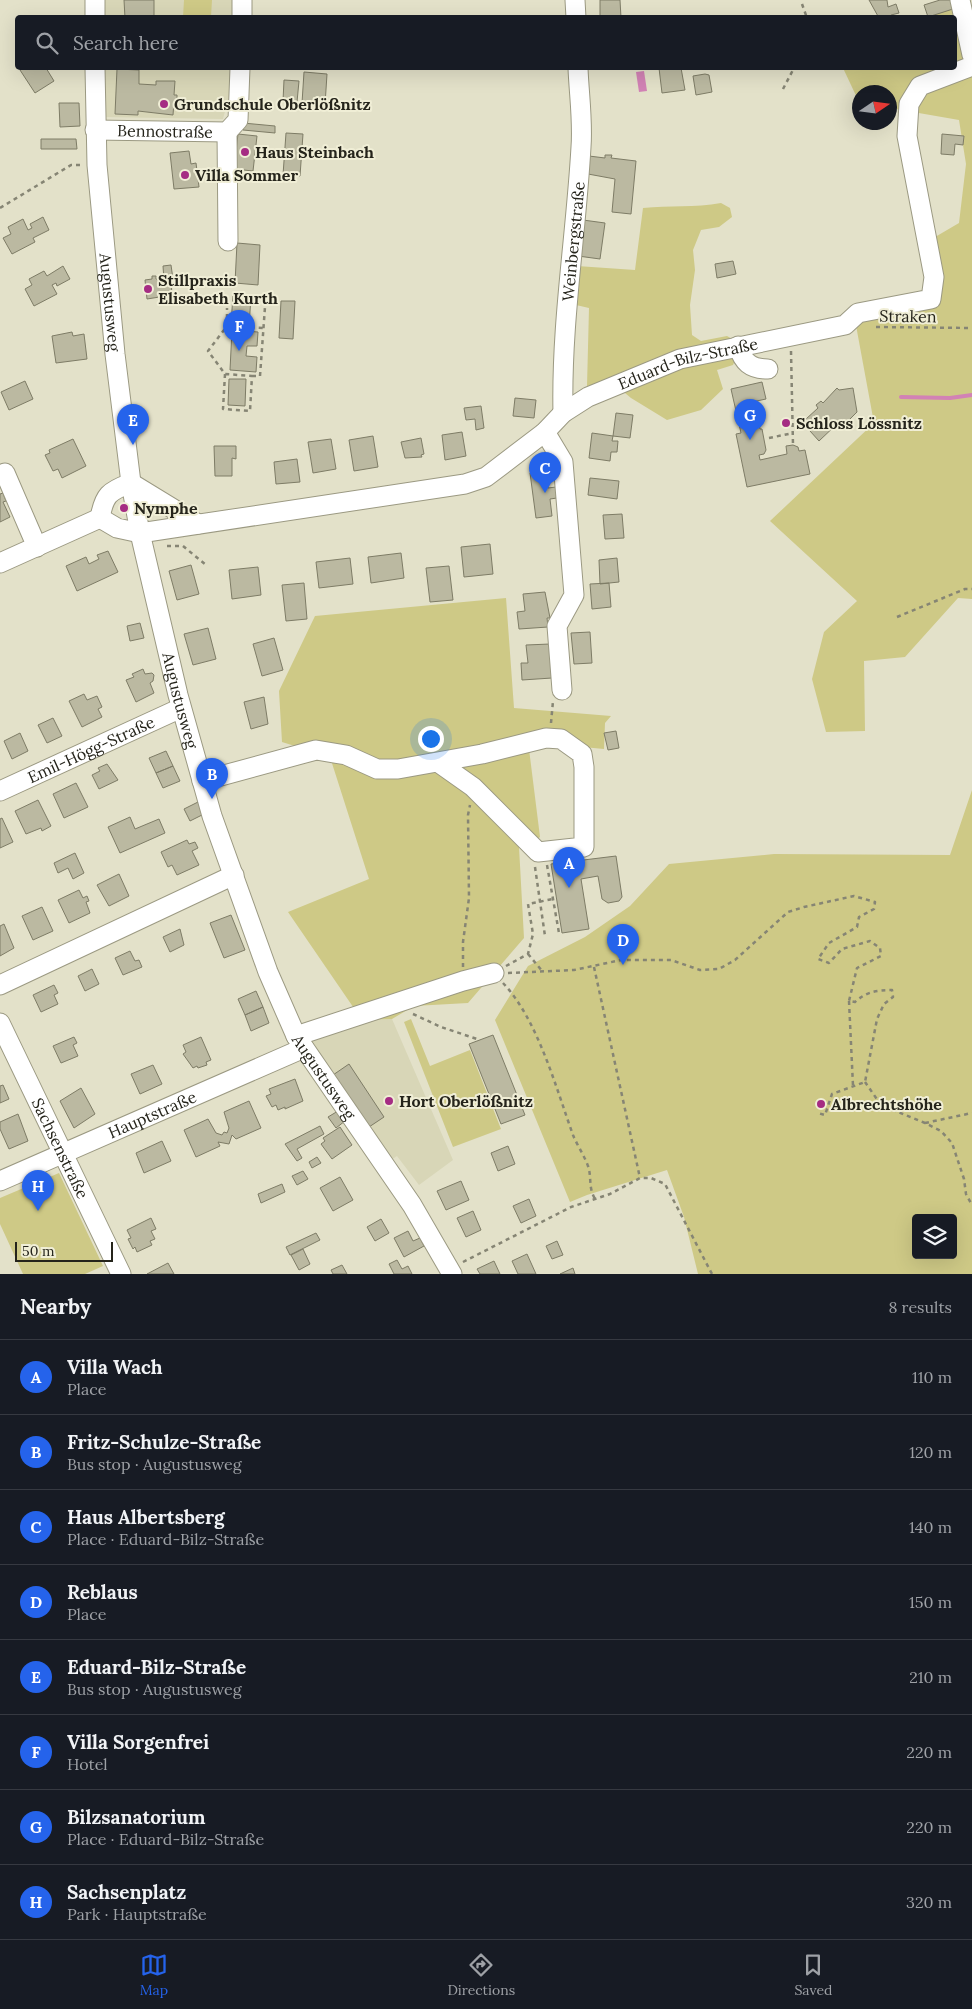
<!DOCTYPE html>
<meta charset="utf-8">
<style>
:root{--surface:#171b24;--page:#20242c;--text:#f1f3f6;--muted:#9ea1a6;--line:#363941;--accent:#2563eb}
body{margin:0;font-family:Lora,serif;background:var(--page);color:var(--text)}
.controls{position:absolute;right:15px;bottom:15px;display:grid;overflow:hidden;border-radius:5px;box-shadow:0 5px 20px #0002}
.controls button{width:45px;height:45px;display:grid;place-items:center;padding:0;border:0;border-bottom:1px solid var(--line);background:var(--surface);color:var(--text);font:25px sans-serif}
.compass{position:absolute;left:852px;top:85px;width:45px;height:45px;border-radius:50%;background:var(--surface);box-shadow:0 5px 20px #0002;rotate:77deg}
.scale{position:absolute;left:15px;bottom:12px;width:98px;box-sizing:border-box;padding-left:5px;border:2px solid #25241b;border-top:0;font-size:14px;line-height:18px;white-space:nowrap;color:#25241b;-webkit-text-stroke:4px #f0eed6;paint-order:stroke}
.you{position:absolute;left:430px;top:738px;width:18px;height:18px;margin:-12px;border:4px solid #fff;border-radius:50%;background:#1a73e8;box-shadow:0 0 0 8px #1a73e833}
.badge{display:grid;place-items:center;width:32px;height:32px;border-radius:50%;background:var(--accent);color:#fff;font-size:16px;font-weight:700}
.pin{position:absolute;translate:-50% -41px;filter:drop-shadow(0 1px 2px #0008)}
.pin::after{content:'';position:absolute;top:26px;width:18px;height:15px;background:inherit;clip-path:polygon(0 0,100% 0,50% 100%)}
.list{margin:0;padding:0;list-style:none}
h2{display:flex;justify-content:space-between;align-items:center;height:65px;margin:0;padding:0 20px;font-size:21px}
h2 small{font-size:16px;font-weight:400;color:var(--muted)}
.list li{display:grid;grid-template-columns:32px 1fr auto;gap:15px;align-items:center;box-sizing:border-box;height:75px;padding:0 20px;border-top:1px solid var(--line)}
.list b{display:block;font-size:19px;white-space:nowrap}
.list p{margin:0;font-size:16px;white-space:nowrap;color:var(--muted)}
.list em{font-size:16px;font-style:normal;color:var(--muted)}
.icon{flex:none;width:28px;height:28px;fill:none;stroke:currentColor;stroke-width:2;stroke-linecap:round;stroke-linejoin:round}
.map{position:relative;flex:none;width:972px;height:1274px;overflow:hidden}
.search{position:absolute;background:var(--surface);box-shadow:0 5px 20px #0002;left:15px;right:15px;top:15px;height:55px;display:flex;align-items:center;gap:12px;box-sizing:border-box;padding:0 18px;border-radius:5px;color:var(--muted);font-size:19px}
.sheet{height:665px;background:var(--surface)}
nav{display:flex;justify-content:space-around;align-items:center;box-sizing:border-box;height:70px;border-top:1px solid var(--line);background:var(--surface);font-size:14px;color:var(--muted)}
nav a{display:grid;justify-items:center;gap:2px}
nav .on{color:var(--accent)}
.map>svg:first-child{display:block}
</style>
<div class="map">
<svg width="972" height="1274" viewBox="0 0 972 1274">
<rect width="100%" height="100%" fill="#e3e1c9"/>
<path fill="#d8d6b7" d="M102 0H234L233 17 102 18Z
M102 68H231L230 92 223 119 102 117Z
M392 1019 453 1160 419 1185 397 1156 391 1160 310 1042 362 1020Z"/>
<path fill="#cec986" fill-rule="evenodd" d="M184 0H212L211 17H183Z
M956 8 972 48V599L958 598 905 657 864 661 865 731 826 732 812 679 824 632 857 601 770 521 874 423 855 320 925 296 930 240 959 223 966 164 959 120 890 108V92H860L859 102 843 68H954V18L926 17Z
M721 203 730 208 732 217 719 227 701 230 693 250 695 270 690 305 692 335 701 341 727 336 734 340 737 356 733 365 717 370 723 389 701 410 667 420 631 398 613 383 587 386 589 308 576 305 577 266 635 270 643 208C669 205 695 208 721 203Z
M506 598 514 708 611 716 605 723 604 749 562 745 529 749 540 837 533 843 519 847 524 938 468 1003 414 1006 392 1019 362 1020 288 912 369 879 330 757 282 742 279 691 315 616Z
M972 790V1274H698L684 1217 667 1170 587 1195 570 1202 495 1020 528 966 585 937 630 906 669 864 774 854 950 855ZM916 1218H953V1255H916Z
M411 1019 430 1066 470 1050 501 1129 453 1147 404 1022Z
M59 1173 103 1266 85 1274H23L0 1224V1198Z"/>
<path fill="#d282b5" d="M644 71 647 91 639 92 636 72Z"/>
<g fill="none" stroke-linecap="round" stroke-linejoin="round">
<path stroke="#d282b5" stroke-width="4" d="M901 397 950 398 972 395"/>
</g>
<path fill="#bbb9a1" stroke="#7e7c66" d="M124 0H154V18H125Z
M600 0H620L621 18H600Z
M869 0H887L888 7 896 4 899 13 891 15 892 18H879Z
M940 0H954L956 8 928 17 924 5Z
M24 68H46L54 81 35 93 20 70Z
M659 68H681L685 90 662 93Z
M117 69 139 70V84L156 85V81H175L174 95H177V102H174L173 115 138 111V115L115 114Z
M304 72 327 74 325 105 302 103Z
M705 74 709 75 712 92 696 95 693 76Z
M284 80 299 81 297 102 283 101Z
M59 103H79L80 126 60 127Z
M243 123 275 126V133L243 130Z
M286 133 303 134 300 176 283 175Z
M238 134 257 136 253 171 234 169Z
M942 134 964 136 963 145 955 144 954 155 941 154Z
M41 139H76L77 149H41Z
M189 151 191 164 196 163 199 187 174 189 170 153Z
M605 155H612L611 158 636 161 631 214 612 212 615 179 588 174 589 156 605 158Z
M43 217 49 230 33 238 35 242 12 254 3 238 11 234 8 227 23 219 28 230 32 228 30 224Z
M583 220 605 223 600 259 578 256Z
M237 243 260 245 258 285 235 283Z
M733 261 736 274 717 278 715 264Z
M171 265 173 279 164 280 163 266Z
M63 266 70 279 57 286 56 283 52 285 57 294 34 306 25 289 32 285 29 279 44 271 47 276Z
M152 276H156V279L161 280H171L172 295 147 299 145 280 152 279Z
M233 296 251 298 249 325 231 323Z
M281 301H295L293 339 279 338Z
M232 330 258 332 257 346H247L246 356 257 357 256 372 230 370Z
M72 332 73 336 84 334 87 359 56 363 52 336Z
M229 379H246L245 406 228 405Z
M25 381 33 399 9 410 1 392Z
M762 382 766 399 752 402 753 406 757 407 760 429H762L766 450 764 454 759 455 760 460 787 454 786 446 793 445 798 447 799 451 805 450 810 474 747 487 736 434 741 433 731 389Z
M837 388 839 390 853 388 857 412 845 424 839 422 819 441 801 421 805 417 806 419 818 408 816 405 821 401 823 403Z
M515 398 536 400 534 418 513 416Z
M481 406 484 428 476 430 475 419 466 420 464 408Z
M616 413 633 415 630 438 613 436Z
M462 432 466 456 445 460 442 435Z
M592 433 613 436 612 441H618L617 452H611L610 461 589 458Z
M373 436 378 467 354 471 349 440Z
M421 438 424 454 421 455 422 457 405 458 401 442Z
M73 439 86 466 62 478 58 469 53 471 45 455 50 453 49 450Z
M331 439 336 469 313 473 308 442Z
M214 446H236V459L232 458V476H215Z
M297 459 300 482 276 484 274 462Z
M546 471 548 488 556 487 557 498 550 499 552 516 536 518 530 473Z
M590 478 619 481 617 499 588 495Z
M3 493 6 501 3 502 10 517 0 522V494Z
M622 514 624 538 605 539 603 515Z
M490 544 493 574 464 577 461 547Z
M108 551 118 572 77 591 66 566 86 557 89 564 99 559 97 555Z
M401 553 404 578 371 583 368 557Z
M350 558 353 584 319 588 316 562Z
M617 558 619 582 600 584 599 560Z
M191 565 199 594 177 600 169 571Z
M449 566 453 600 430 602 426 568Z
M258 567 261 595 232 599 229 570Z
M304 583 307 619 286 621 282 585Z
M609 583 611 607 592 609 590 584Z
M545 592 550 618H547L548 627 519 629 517 612 525 611 523 594Z
M140 623 144 638 130 641 127 626Z
M208 628 216 659 193 665 184 634Z
M590 632 592 663 574 664 571 633Z
M274 638 283 670 262 676 253 644Z
M550 644 552 678 522 680 521 663H528L526 645Z
M143 669 145 674 152 673 154 675 153 681 150 683 154 693 136 702 126 680 134 677 132 674Z
M84 694 87 700 97 696 102 707 98 709 102 717 82 727 69 701Z
M264 697 268 724 251 729 244 702Z
M53 718 62 736 47 743 38 725Z
M616 731 619 748 608 750 604 733Z
M20 733 28 751 12 759 4 741Z
M166 751 173 766 156 773 149 758Z
M107 764 118 780 99 789 92 775 100 771 98 768Z
M173 766 180 781 163 788 156 773Z
M76 783 88 807 64 818 53 794Z
M38 800 51 826 42 831 41 828 26 834 15 811Z
M198 802 204 814 190 821 184 809Z
M130 817 135 829 159 819 165 833 120 853 108 827Z
M2 818 13 842 0 848V819Z
M187 840 189 844 195 842 198 848 192 851 199 865 177 875 172 865 168 867 161 852Z
M75 853 84 873 73 879 68 868 58 873 54 863Z
M616 856 622 897 619 901 608 903 602 899 598 876 581 879 589 929 562 933 551 864Z
M119 874 129 896 109 906 97 885Z
M79 890 83 898 87 896 89 901 86 902 90 913 69 923 58 900Z
M42 907 53 931 33 940 22 916Z
M231 915 245 950 224 958 210 923Z
M4 924 14 948 0 956V926Z
M180 929 184 945 170 952 163 937Z
M130 951 135 961 139 960 142 967 123 975 115 958Z
M92 969 99 984 85 991 78 976Z
M54 985 58 993 54 995 58 1004 41 1012 33 995Z
M256 991 263 1007 245 1015 238 999Z
M263 1007 269 1023 251 1031 245 1015Z
M493 1035 525 1115 501 1124 469 1044Z
M74 1037 77 1043 73 1045 78 1056 61 1063 53 1046Z
M201 1037 211 1060 206 1062 207 1065 198 1068 197 1066 193 1068 183 1054 186 1052 183 1045Z
M349 1064 384 1117 369 1127 333 1075Z
M153 1065 162 1084 140 1094 131 1074Z
M295 1079 303 1101 285 1109V1107L278 1110 276 1105 272 1107 266 1096 271 1094 269 1089Z
M3 1085 9 1099 0 1103V1086Z
M81 1088 95 1114 74 1128 60 1101Z
M249 1101 261 1128 236 1139 232 1135 229 1144 218 1142 220 1146 196 1157 184 1130 208 1119 216 1133 222 1135 224 1132 227 1133 229 1128 224 1112Z
M338 1111 345 1121 336 1128 328 1117Z
M18 1114 28 1141 9 1149 0 1129V1122Z
M320 1126 324 1134 297 1149 302 1158 297 1161 285 1144Z
M340 1127 352 1145 332 1159 321 1144 325 1141 323 1138Z
M162 1141 171 1161 144 1173 136 1153Z
M508 1146 515 1164 498 1171 491 1153Z
M317 1157 321 1163 312 1168 309 1162Z
M303 1171 308 1179 297 1185 292 1176Z
M340 1177 353 1200 333 1211 320 1188Z
M461 1181 469 1200 446 1210 437 1191Z
M282 1184 285 1192 261 1203 258 1194Z
M529 1199 536 1216 521 1223 513 1206Z
M473 1211 481 1230 466 1237 457 1218Z
M151 1218 156 1229 151 1231 155 1239 150 1241 152 1245 137 1252 135 1247 133 1249 128 1239 131 1238 127 1230Z
M381 1219 389 1233 375 1241 367 1227Z
M408 1231 413 1241 420 1238 424 1246 404 1257 394 1238Z
M316 1233 320 1240 290 1255 286 1247Z
M557 1241 563 1255 552 1259 546 1246Z
M303 1249 310 1264 299 1270 291 1255Z
M527 1254 536 1274H518L512 1261Z
M397 1260 402 1269 408 1266 412 1274H394L389 1264Z
M494 1261 500 1274H480L477 1269Z
M168 1263 174 1274H147Z
M342 1265 347 1274H333L331 1270Z
M573 1268 575 1274H560Z"/>
<g fill="none" stroke-linecap="round" stroke-linejoin="round">
<g stroke="#9b9982" stroke-width="21">
<g id="minor">
<path d="M95 0V18"/>
<path d="M575 0 576 18"/>
<path d="M960 0 972 55"/>
<path d="M242 18V0"/>
<path id="s1" d="M95 68 97 165 115 354 131 483 140 533 178 695 212 816 268 972 296 1036 412 1205 452 1274"/>
<path id="s2" d="M95 130 227 132 238 120 240 68"/>
<path d="M227 132 228 241"/>
<path d="M738 346C743 362 750 369 768 369"/>
<path id="s3" d="M563 413C561 324 576 236 581 147 583 121 579 94 578 68"/>
<path d="M545 432 563 462 574 595 557 626 562 690"/>
<path d="M5 473 37 547"/>
<path d="M131 483 198 524"/>
<path id="s4" d="M100 518 117 528 140 533 465 484 486 477 545 432 563 413 588 397 680 359 845 325 858 313 931 299 934 277 907 136 909 104 920 86 972 66"/>
<path d="M100 518C104 495 109 491 131 483"/>
<path d="M0 563 100 518"/>
<path d="M202 781 316 750 346 755 377 769H398L482 754 546 738 561 739 582 754 584 767V847L538 852 473 787 439 763"/>
<path id="s5" d="M0 791 181 708"/>
<path d="M0 985 234 875"/>
<path id="s6" d="M0 1023 121 1274"/>
<path d="M296 1036 463 981 494 973"/>
<path id="s7" d="M0 1181 304 1048"/>
</g>
</g>
<path stroke="#868574" stroke-width="2.5" stroke-dasharray="4 4" stroke-linecap="butt" d="M802 4 807 18
M783 89 794 68
M0 208 71 165H83
M227 326V308
M876 327 972 328
M791 351 793 445
M225 374 223 409 250 411 252 376 225 374 208 351 227 326 264 328
M252 376H260L265 307
M769 438 793 433
M167 546H183L206 565
M897 617 965 589H972
M551 723 553 701
M547 865 559 933
M535 867 545 936
M528 954 543 972
M506 966 528 954 533 934 528 904 553 899
M463 967V942L469 898 468 815 470 805
M594 967 640 1178
M508 973 574 970 621 960H671L700 970 719 969 735 960 788 912 804 907 854 896 875 902 874 909 859 917 857 927 829 943 818 959 829 963 842 949 870 941 880 948 881 956 857 968 849 1001 855 1002C866 992 876 990 892 990L893 997 884 1004 877 1019 865 1082 832 1094 825 1115 818 1113
M503 983C538 1020 556 1088 573 1135 577 1145 584 1155 588 1166 592 1178 588 1187 595 1199
M849 1001 853 1086
M413 1014 441 1027 480 1040
M865 1082 881 1105 925 1123 941 1131 952 1143 964 1179 966 1194 972 1205
M925 1123 972 1113
M463 1262 571 1207 610 1194 640 1178H651L665 1184 712 1274"/>
<use href="#minor" stroke="#fff" stroke-width="19"/>
</g>
<g fill="#a52c83" stroke="#f0eed6" stroke-width="2">
<circle cx="164" cy="104" r="5"/>
<circle cx="245" cy="152" r="5"/>
<circle cx="185" cy="175" r="5"/>
<circle cx="148" cy="289" r="5"/>
<circle cx="786" cy="423" r="5"/>
<circle cx="124" cy="508" r="5"/>
<circle cx="389" cy="1101" r="5"/>
<circle cx="821" cy="1104" r="5"/>
</g>
<g text-anchor="middle" stroke-width="4" stroke-linejoin="round" paint-order="stroke">
<g font-size="16" font-weight="bold" fill="#25241b" stroke="#f0eed6" text-anchor="start">
<text x="174" y="110">Grundschule Oberlößnitz</text>
<text x="255" y="158">Haus Steinbach</text>
<text x="195" y="181">Villa Sommer</text>
<text x="158" y="286">Stillpraxis<tspan x="158" dy="18">Elisabeth Kurth</tspan></text>
<text x="796" y="429">Schloss Lössnitz</text>
<text x="134" y="514">Nymphe</text>
<text x="399" y="1107">Hort Oberlößnitz</text>
<text x="831" y="1110">Albrechtshöhe</text>
</g>
<g font-size="16" fill="#25241b" stroke="#f0eed6">
<text dy="6" stroke="none"><textPath href="#s2" startOffset="70">Bennostraße</textPath></text>
<text dy="6" stroke="none"><textPath href="#s3" startOffset="172">Weinbergstraße</textPath></text>
<text dy="6" stroke="none"><textPath href="#s1" startOffset="235">Augustusweg</textPath></text>
<text transform="translate(908 316) rotate(1)" y="6">Straken</text>
<text dy="6" stroke="none"><textPath href="#s4" startOffset="630">Eduard-Bilz-Straße</textPath></text>
<text dy="6" stroke="none"><textPath href="#s1" startOffset="640">Augustusweg</textPath></text>
<text dy="6" stroke="none"><textPath href="#s5" startOffset="100">Emil-Högg-Straße</textPath></text>
<text dy="6" stroke="none"><textPath href="#s1" startOffset="1045">Augustusweg</textPath></text>
<text dy="6" stroke="none"><textPath href="#s7" startOffset="166">Hauptstraße</textPath></text>
<text dy="6" stroke="none"><textPath href="#s6" startOffset="139">Sachsenstraße</textPath></text>
</g>
</g>
</svg>
<div class="controls">
<button><svg class="icon" aria-label="layers" viewBox="0 0 24 24"><path d="M12 4l9 5-9 5-9-5zM3 14l9 5 9-5"/></svg></button>
</div>
<svg class="compass" viewBox="-18 -18 36 36"><path d="M0-13l5 13h-10z" fill="#e53935"/><path d="M0 13l5-13h-10z" fill="#9ea1a6"/></svg>
<div class="scale">50 m</div>
<div class="you"></div>
<div class="pin badge" style="left:569px;top:888px">A</div>
<div class="pin badge" style="left:212px;top:799px">B</div>
<div class="pin badge" style="left:545px;top:493px">C</div>
<div class="pin badge" style="left:623px;top:965px">D</div>
<div class="pin badge" style="left:133px;top:445px">E</div>
<div class="pin badge" style="left:239px;top:351px">F</div>
<div class="pin badge" style="left:750px;top:440px">G</div>
<div class="pin badge" style="left:38px;top:1211px">H</div>
<div class="search"><svg class="icon" aria-label="search" viewBox="0 0 24 24"><circle cx="10" cy="10" r="6"/><path d="M15 15l6 6"/></svg>Search here</div>
</div>
<section class="sheet">
<h2>Nearby<small>8 results</small></h2>
<ul class="list">
<li><span class="badge">A</span><div><b>Villa Wach</b><p>Place</p></div><em>110 m</em></li>
<li><span class="badge">B</span><div><b>Fritz-Schulze-Straße</b><p>Bus stop · Augustusweg</p></div><em>120 m</em></li>
<li><span class="badge">C</span><div><b>Haus Albertsberg</b><p>Place · Eduard-Bilz-Straße</p></div><em>140 m</em></li>
<li><span class="badge">D</span><div><b>Reblaus</b><p>Place</p></div><em>150 m</em></li>
<li><span class="badge">E</span><div><b>Eduard-Bilz-Straße</b><p>Bus stop · Augustusweg</p></div><em>210 m</em></li>
<li><span class="badge">F</span><div><b>Villa Sorgenfrei</b><p>Hotel</p></div><em>220 m</em></li>
<li><span class="badge">G</span><div><b>Bilzsanatorium</b><p>Place · Eduard-Bilz-Straße</p></div><em>220 m</em></li>
<li><span class="badge">H</span><div><b>Sachsenplatz</b><p>Park · Hauptstraße</p></div><em>320 m</em></li>
</ul>
</section>
<nav>
<a class="on"><svg class="icon" aria-label="map" viewBox="0 0 24 24"><path d="M3 6l6-2 6 2 6-2v14l-6 2-6-2-6 2zM9 4v14M15 6v14"/></svg>Map</a>
<a><svg class="icon" aria-label="directions" viewBox="0 0 24 24"><path d="M12 3l9 9-9 9-9-9zM9 14v-3h6M13 9l2 2-2 2"/></svg>Directions</a>
<a><svg class="icon" aria-label="saved" viewBox="0 0 24 24"><path d="M7 4h10v16l-5-4-5 4z"/></svg>Saved</a>
</nav>
